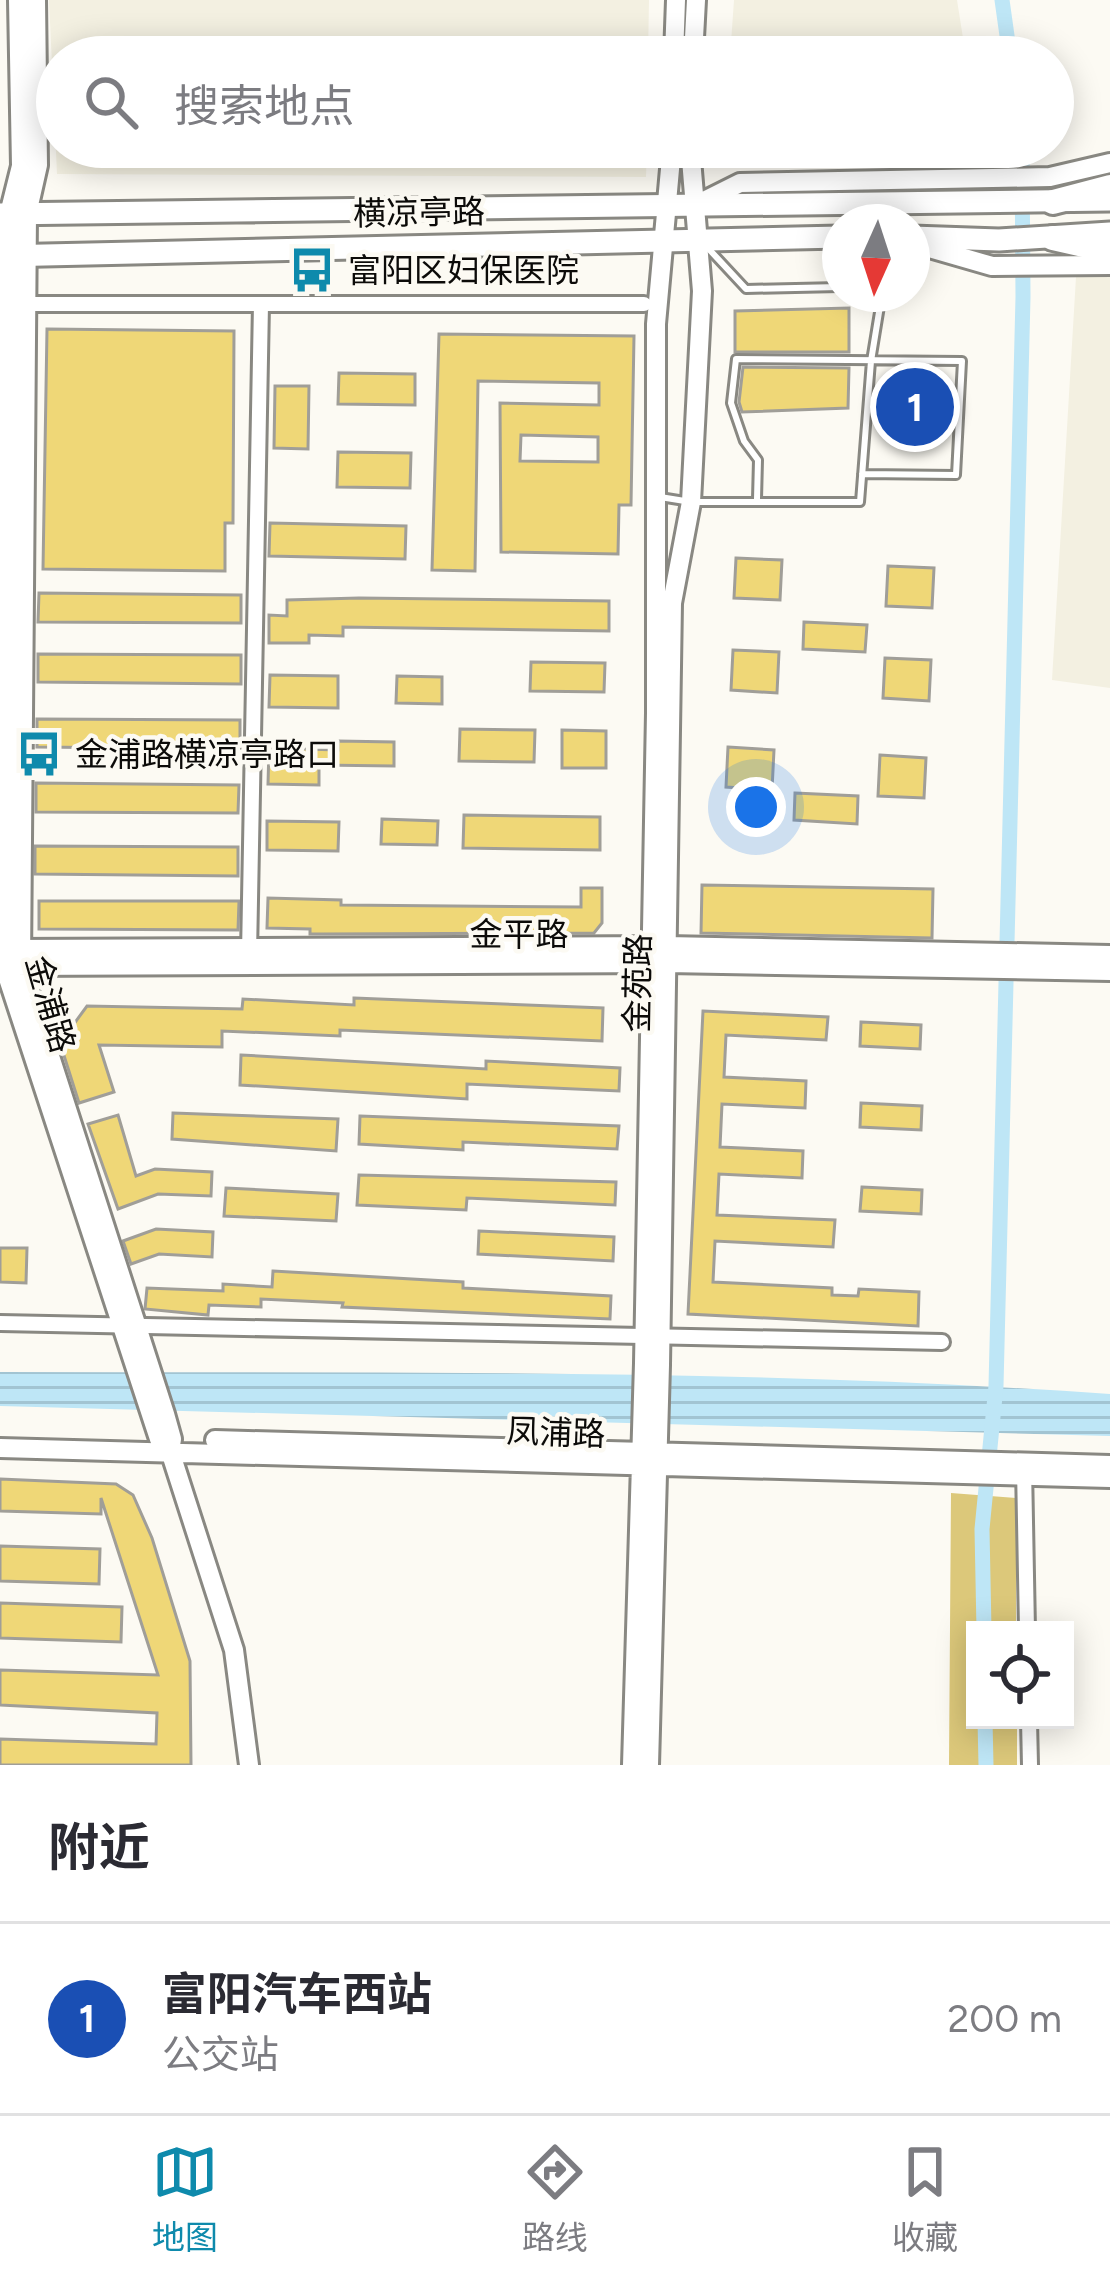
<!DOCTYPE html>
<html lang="zh">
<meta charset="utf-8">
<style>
:root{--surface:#fff;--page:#f7f7f7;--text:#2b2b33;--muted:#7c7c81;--line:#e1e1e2;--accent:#0e8aac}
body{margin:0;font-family:Figtree,"Noto Sans SC",sans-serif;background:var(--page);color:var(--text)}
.controls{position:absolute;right:36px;bottom:36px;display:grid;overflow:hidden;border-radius:0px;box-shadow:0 6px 30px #0003}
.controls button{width:108px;height:108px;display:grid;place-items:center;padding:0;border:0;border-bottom:3px solid var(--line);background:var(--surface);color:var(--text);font:60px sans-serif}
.compass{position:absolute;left:822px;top:204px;width:108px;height:108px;border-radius:50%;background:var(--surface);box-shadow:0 6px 30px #0003;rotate:183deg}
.you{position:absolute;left:756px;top:807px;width:42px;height:42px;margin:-30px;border:9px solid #fff;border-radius:50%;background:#1a73e8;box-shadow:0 0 0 18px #1a73e833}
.badge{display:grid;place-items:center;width:78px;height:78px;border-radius:50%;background:var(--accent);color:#fff;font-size:39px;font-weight:700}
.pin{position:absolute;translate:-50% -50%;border:6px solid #fff;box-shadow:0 3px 12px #0006}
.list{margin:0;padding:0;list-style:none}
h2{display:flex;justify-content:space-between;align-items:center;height:156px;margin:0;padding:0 48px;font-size:51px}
h2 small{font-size:39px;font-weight:400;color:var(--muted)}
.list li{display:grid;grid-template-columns:78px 1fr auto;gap:36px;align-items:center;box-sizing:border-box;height:192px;padding:0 48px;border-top:3px solid var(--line)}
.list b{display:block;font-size:45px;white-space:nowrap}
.list p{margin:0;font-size:39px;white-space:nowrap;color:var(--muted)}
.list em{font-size:39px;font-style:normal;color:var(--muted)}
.icon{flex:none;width:66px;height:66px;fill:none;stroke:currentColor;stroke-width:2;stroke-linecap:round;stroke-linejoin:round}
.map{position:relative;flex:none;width:1110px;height:1765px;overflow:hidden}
.search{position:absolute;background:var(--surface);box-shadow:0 6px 30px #0003;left:36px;right:36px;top:36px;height:132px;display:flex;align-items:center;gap:30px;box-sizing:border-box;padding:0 42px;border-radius:66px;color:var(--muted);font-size:45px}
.sheet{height:348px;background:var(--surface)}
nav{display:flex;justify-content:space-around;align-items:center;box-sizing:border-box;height:168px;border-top:3px solid var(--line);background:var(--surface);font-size:33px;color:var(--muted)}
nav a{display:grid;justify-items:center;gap:6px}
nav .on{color:var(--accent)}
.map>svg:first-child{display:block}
</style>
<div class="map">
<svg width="1110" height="1765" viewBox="0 0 1110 1765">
<defs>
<pattern id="water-rules" width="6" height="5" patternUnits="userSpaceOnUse" patternTransform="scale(3)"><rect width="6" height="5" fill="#bee6f6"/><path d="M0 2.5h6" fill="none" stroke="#a2c4d2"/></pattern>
</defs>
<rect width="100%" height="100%" fill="#fcfaf3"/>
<path fill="#f3f0e1" d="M49 0H649L648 57H57V147H647L646 177 57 174Z
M734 0H957L966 57H730Z
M1110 276V688L1052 680 1076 277Z"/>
<path fill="#dcc87a" d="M951 1493 1016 1498V1630H975V1720H1017V1765H949Z"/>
<path fill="url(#water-rules)" d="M0 1372C370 1373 741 1368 1110 1394V1436L0 1406Z"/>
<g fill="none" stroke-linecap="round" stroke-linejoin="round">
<path stroke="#bee6f6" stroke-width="15" d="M1002 0 1010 57
M984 1630 982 1529 996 1386 1023 297 1022 147
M985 1720 986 1765"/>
</g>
<path fill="#efd777" stroke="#a09e98" stroke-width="3" fill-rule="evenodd" d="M849 308V352H735V311Z
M47 329 234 331 233 523H225V571L43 569Z
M439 334 634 336 631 505H619L618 554 501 552 500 403 599 405V383L478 381 475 571 432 570ZM521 435 598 437V462L520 461Z
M743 367 849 368 848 408 742 412 739 402Z
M339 373 415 374V405L338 404Z
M275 386H309L308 449 274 448Z
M876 390 953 396 951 423 874 417Z
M338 452 411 453 410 488 337 487Z
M270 523 406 526 405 559 269 556Z
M736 558 782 560 780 600 734 598Z
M888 566 934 568 932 608 886 606Z
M39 593 241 595V623L38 622Z
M359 598 609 601V631L343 627V636L309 635V643H269V615L287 616V600Z
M804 622 867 625 865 652 803 649Z
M733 650 779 652 777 693 731 690Z
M38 654 241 655V684L38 682Z
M885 658 931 660 929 701 883 698Z
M531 662 605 663 604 692 530 691Z
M270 675 338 676V708L269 707Z
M397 676 442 677V704L396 703Z
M37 719 240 720V749L37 747Z
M460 729 535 730 534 762 459 761Z
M562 730 606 731V768H562Z
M338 741 394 742V766L319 765V785L268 784 269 748 338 750Z
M728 747 774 750 772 790 726 787Z
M880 755 926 758 924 798 878 796Z
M36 783 239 785 238 813 36 812Z
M795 793 858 796 857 824 794 820Z
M464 815 600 817V850L463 848Z
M382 819 438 821 437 845 381 844Z
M267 821 339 822 338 851 267 850Z
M35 846 238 847V876L35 874Z
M702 885 933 889 932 938 701 933Z
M581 888H602V923L594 933 323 934H310V929L267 928 268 898 341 900V905L581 907Z
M39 901H239L238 930 39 929Z
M354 998 603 1008 602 1041 340 1030V1036L222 1031V1047L99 1045 114 1092 79 1103 60 1043 87 1006 242 1009 243 999 354 1005Z
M703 1011 828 1017 826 1040 726 1035 724 1077 806 1081 805 1108 722 1104 720 1147 803 1151 802 1178 719 1174 717 1215 835 1220 833 1247 715 1241 713 1282 832 1288V1295L858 1296 859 1289 919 1292 918 1326 688 1314Z
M861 1022 921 1025 920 1049 860 1046Z
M241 1055 486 1069V1061L620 1068 619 1091 467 1084V1099L240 1085Z
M861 1103 922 1106 921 1130 860 1127Z
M173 1113 338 1119 336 1151 172 1139Z
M118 1115 136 1176 155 1169 212 1172 211 1196 158 1194 118 1209 88 1124Z
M360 1116 619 1126 617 1149 463 1142V1150L359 1144Z
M359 1175 616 1182 615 1205 467 1198 466 1210 357 1205Z
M862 1187 922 1190 921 1214 860 1211Z
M226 1188 338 1194 336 1221 224 1216Z
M156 1229 213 1232 212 1257 159 1254 131 1264 123 1241Z
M479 1231 614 1237 613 1261 478 1254Z
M0 1248H27L26 1283 0 1282Z
M273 1271 463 1282V1288L611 1296 610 1319 342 1307 343 1303 261 1299V1307L209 1305 208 1315 145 1309 147 1288 223 1291V1284L272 1287Z
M0 1479 116 1484 133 1495 152 1538 190 1661 191 1765H0V1739L156 1744 157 1713 0 1705V1670L158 1675 101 1498V1514L0 1511Z
M0 1546 100 1549 99 1584 0 1581Z
M0 1603 122 1607 121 1642 0 1638Z"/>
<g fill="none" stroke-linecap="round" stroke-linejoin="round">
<g stroke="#898882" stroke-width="12">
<path id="lane" d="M706 246 746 289 840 287
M660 497 691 502H860L871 361 882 294
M757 499 758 460 744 441 731 403 736 359 962 361 956 475 862 474"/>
</g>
<g stroke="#898882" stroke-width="20">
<path id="street" d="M28 304H644
M249 954 261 304
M0 1323 942 1342
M1024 1467 1027 1630
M1029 1720 1030 1765"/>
</g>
<g stroke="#898882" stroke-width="24">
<path id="secondary" d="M18 0 21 166 9 214 4 966 159 1439 170 1451
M36 0 38 165 27 214 21 966 165 1414 172 1439 170 1451 234 1650 249 1765
M674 57 676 0
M693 57 696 0
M700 203 740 183 1050 177 1110 163
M912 243 992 266 1110 265
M11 949 667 946 1110 955
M11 966 667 963 1110 971
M215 1440 1110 1465
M0 1448 1110 1478
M632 1765 644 1363 656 713V324L672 147
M649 1765 660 1365 672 603 691 502 702 291 690 147"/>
</g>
<g stroke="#898882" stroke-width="27">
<path id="primary" d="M0 214 1110 200
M912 237 999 240 1110 233
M0 256 840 237"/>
</g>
<g stroke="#898882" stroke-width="30">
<path id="highway" d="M1053 202 1110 187
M1053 238 1110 251"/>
</g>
<use href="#lane" stroke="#fff" stroke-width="6"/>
<use href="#street" stroke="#fff" stroke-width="14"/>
<use href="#secondary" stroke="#fff" stroke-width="18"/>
<use href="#primary" stroke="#fff" stroke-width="21"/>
<use href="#highway" stroke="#fff" stroke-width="24"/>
</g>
<defs>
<g id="bus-bare" transform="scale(3.6)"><path d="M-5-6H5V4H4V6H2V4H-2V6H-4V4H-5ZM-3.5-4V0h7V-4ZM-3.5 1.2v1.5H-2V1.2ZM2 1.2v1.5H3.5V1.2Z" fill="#0e8aac" stroke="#fcfaf3" stroke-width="2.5" paint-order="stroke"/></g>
</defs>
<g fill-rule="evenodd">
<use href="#bus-bare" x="312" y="270"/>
<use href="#bus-bare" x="39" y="754"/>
</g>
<g text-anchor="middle" stroke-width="9" stroke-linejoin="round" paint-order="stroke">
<g font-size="33" fill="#0c0b09" stroke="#fcfaf3">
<text transform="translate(419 212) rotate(-1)" y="12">横凉亭路</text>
<text x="519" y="946">金平路</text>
<text transform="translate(637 983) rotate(-89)" y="12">金苑路</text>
<text transform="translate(51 1004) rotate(74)" y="12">金浦路</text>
<text transform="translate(556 1432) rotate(2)" y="12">凤浦路</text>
</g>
<g font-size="33" fill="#0c0b09" stroke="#fcfaf3" text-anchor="start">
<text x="348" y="282">富阳区妇保医院</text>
<text x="75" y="766">金浦路横凉亭路口</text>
</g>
</g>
</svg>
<div class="controls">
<button><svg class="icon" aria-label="locate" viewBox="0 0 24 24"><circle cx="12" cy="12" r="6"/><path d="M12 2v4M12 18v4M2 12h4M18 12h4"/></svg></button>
</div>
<svg class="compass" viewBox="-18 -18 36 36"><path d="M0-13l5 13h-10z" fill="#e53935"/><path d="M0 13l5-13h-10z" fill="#7c7c81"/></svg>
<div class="you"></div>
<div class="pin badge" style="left:915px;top:407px;background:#1a4fb4">1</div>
<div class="search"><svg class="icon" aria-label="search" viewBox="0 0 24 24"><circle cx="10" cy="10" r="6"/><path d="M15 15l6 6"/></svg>搜索地点</div>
</div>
<section class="sheet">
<h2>附近<small></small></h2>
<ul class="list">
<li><span class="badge" style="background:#1a4fb4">1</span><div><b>富阳汽车西站</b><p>公交站</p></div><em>200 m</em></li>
</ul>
</section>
<nav>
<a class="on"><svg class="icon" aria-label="map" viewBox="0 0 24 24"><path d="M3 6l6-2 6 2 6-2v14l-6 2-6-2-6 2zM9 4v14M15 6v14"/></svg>地图</a>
<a><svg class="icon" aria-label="directions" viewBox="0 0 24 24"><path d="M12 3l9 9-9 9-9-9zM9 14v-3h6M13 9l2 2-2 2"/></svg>路线</a>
<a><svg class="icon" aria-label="saved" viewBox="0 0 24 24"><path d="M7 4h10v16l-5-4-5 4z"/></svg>收藏</a>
</nav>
